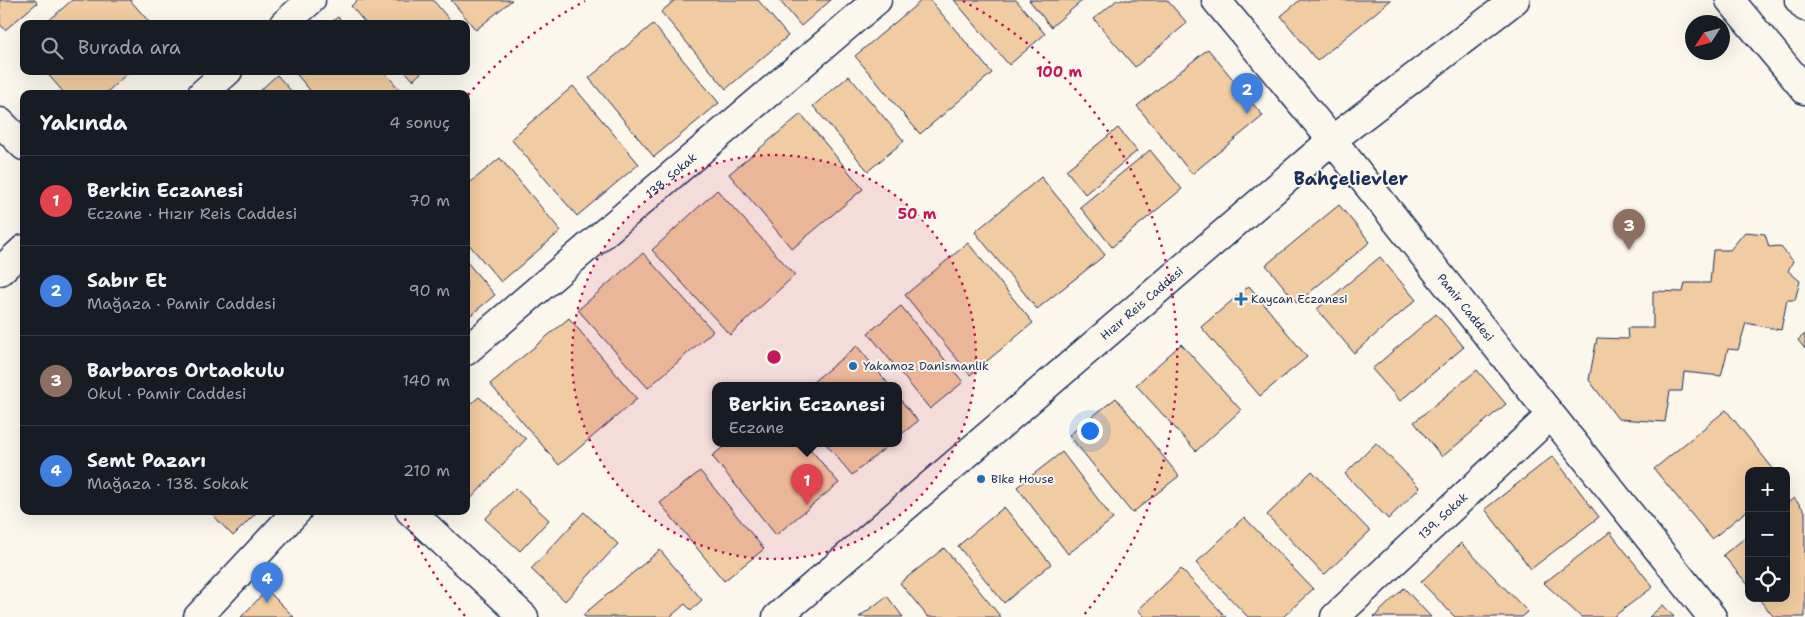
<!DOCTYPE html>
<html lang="tr">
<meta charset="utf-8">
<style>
:root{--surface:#171b24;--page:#20242c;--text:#f1f3f6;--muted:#9ea1a6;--line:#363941;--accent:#1f6fb2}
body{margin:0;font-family:"Shantell Sans",sans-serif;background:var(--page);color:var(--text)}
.controls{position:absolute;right:15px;bottom:15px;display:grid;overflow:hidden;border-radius:10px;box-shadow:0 5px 20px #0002}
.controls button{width:45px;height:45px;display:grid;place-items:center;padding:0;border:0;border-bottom:1px solid var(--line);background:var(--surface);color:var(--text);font:25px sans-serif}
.compass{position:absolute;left:1685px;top:15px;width:45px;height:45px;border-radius:50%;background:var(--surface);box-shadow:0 5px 20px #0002;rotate:234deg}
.you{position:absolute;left:1089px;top:430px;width:18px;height:18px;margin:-12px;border:4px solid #fff;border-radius:50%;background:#1a73e8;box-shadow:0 0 0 8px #1a73e833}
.badge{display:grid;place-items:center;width:32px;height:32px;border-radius:50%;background:var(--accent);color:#fff;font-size:16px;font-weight:700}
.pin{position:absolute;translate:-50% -41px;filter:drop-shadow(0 1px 2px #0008)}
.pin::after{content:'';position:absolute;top:26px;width:18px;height:15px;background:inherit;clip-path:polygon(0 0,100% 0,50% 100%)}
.popup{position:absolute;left:712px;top:382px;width:190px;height:65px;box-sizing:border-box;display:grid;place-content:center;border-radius:10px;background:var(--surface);filter:drop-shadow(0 1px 4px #0005);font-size:16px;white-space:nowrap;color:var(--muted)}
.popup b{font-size:19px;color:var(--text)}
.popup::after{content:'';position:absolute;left:50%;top:100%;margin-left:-10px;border:10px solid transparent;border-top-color:var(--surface)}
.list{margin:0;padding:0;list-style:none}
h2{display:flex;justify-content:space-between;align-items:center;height:65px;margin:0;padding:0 20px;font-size:21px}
h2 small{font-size:16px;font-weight:400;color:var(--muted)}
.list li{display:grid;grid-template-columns:32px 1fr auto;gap:15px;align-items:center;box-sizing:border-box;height:90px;padding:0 20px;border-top:1px solid var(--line)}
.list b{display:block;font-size:19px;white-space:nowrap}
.list p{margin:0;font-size:16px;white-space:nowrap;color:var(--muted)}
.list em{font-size:16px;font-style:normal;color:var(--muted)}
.icon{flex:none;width:28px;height:28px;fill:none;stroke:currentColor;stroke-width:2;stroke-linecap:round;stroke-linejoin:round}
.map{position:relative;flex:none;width:1805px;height:617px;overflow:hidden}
.search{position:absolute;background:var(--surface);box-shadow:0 5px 20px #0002;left:20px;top:20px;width:450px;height:55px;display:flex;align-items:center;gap:12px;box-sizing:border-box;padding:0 18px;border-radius:10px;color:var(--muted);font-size:19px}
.panel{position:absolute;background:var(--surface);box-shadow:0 5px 20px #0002;left:20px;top:90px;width:450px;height:425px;border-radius:10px}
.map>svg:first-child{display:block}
</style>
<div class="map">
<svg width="1805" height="617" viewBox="0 0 1805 617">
<rect width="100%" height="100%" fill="#fbf7ec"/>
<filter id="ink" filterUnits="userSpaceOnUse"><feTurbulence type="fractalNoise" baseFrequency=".02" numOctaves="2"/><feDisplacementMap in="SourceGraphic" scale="10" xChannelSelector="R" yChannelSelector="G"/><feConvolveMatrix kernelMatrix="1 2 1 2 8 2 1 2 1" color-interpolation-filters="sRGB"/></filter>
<g filter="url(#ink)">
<path fill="#f1cba1" stroke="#1b2f5e" d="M0 0H35L37 3 5 30 0 24Z
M72 0H130L151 24H45Z
M358 0H433L453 24H366L351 6Z
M451 0H512L476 30Z
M675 0H758L788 36 726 89 661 12Z
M779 0H831L801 26Z
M922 0H930L992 73 920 134 855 56Z
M954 0H1016L1045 34 1009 65Z
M1029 0H1083L1051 27Z
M1117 0H1167L1187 23 1135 67 1094 19Z
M1300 0H1391L1317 61 1281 16Z
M338 17 344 24H329Z
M653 24 719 103 654 157 589 78Z
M1208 49 1263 116 1192 174 1137 106Z
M45 71H130L105 94H65Z
M294 71H384L403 94H313Z
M405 71H423L413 80Z
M277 75 294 94H256Z
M849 76 904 141 868 171 813 106Z
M573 86 639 164 577 216 511 139Z
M801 114 863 189 792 249 729 174Z
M1118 128 1137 151 1085 194 1066 170Z
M1150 150 1182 189 1112 247 1080 207Z
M500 158 561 231 501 282 466 241V186Z
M1041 177 1105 255 1037 309 975 232Z
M717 190 795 275 730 335 652 250Z
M1339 205 1370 242 1297 303 1266 265Z
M1745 232 1765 234 1769 247 1780 246 1793 261 1788 271 1800 281 1795 300H1787L1781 330 1746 323 1738 350 1728 349 1721 376 1684 372 1682 391H1670L1665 422 1618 419 1589 380 1597 338 1628 339 1627 328H1653V291L1683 292 1685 283H1710L1713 250H1730Z
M968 243 1033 323 970 375 905 295Z
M643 253 713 331 648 388 578 310Z
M1380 257 1416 300 1354 353 1317 309Z
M466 261 495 295 466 319Z
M1249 286 1307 357 1260 396 1201 327Z
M901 306 963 382 930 409 868 333Z
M1436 314 1464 347 1400 401 1372 369Z
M569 318 637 399 559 465 490 384Z
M1805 334V349L1798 340Z
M1181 344 1241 410 1196 451 1136 385Z
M857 346 890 386H808Z
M1477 370 1506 404 1442 457 1414 422Z
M479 397 526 439 467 503 466 408Z
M898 397 918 421 898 437Z
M1116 398 1179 476 1132 513 1069 435Z
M1726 410 1775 471H1749V509L1712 539 1654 469Z
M1376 443 1420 488 1388 519 1345 474Z
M727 444H806L839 483 776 535 712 456Z
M826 444H890L852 475Z
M1062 452 1113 519 1068 554 1017 487Z
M1553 456 1599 517 1531 569 1485 509Z
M700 471 764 549 724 581 660 503Z
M1312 471 1370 531 1324 575 1267 515Z
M515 488 549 520 520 551 485 519Z
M1794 498 1805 511V617H1774L1758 598H1786V504Z
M1004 507 1051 564 1004 603 958 546Z
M209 511H258L233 536Z
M584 512 618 544 565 601 531 569Z
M1244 517 1313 589 1283 617H1248L1196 563Z
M1610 532 1653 587 1613 617H1581L1544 583Z
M1749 535V586L1723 555Z
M1461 543 1528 612 1522 617H1455L1421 582Z
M944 548 1001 617H928L900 583Z
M660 550 702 600 691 610 685 604 670 617H585L583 615Z
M1181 569 1226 617H1145L1138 610Z
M1404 588 1431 617H1374Z
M267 590 294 617H241Z
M887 596 903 617H859Z
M1663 605 1674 617H1649Z"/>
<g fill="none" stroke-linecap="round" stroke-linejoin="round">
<g stroke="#1b2f5e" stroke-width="31">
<g id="street">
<path id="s1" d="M466 351 877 0"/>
<path d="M198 617 297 511"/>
<path id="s2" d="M777 617 1332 140 1515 0"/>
<path id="s3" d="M1335 617 1550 416"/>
</g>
</g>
<g stroke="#1b2f5e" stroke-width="31">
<g id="secondary">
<path id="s4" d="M1216 0 1332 140 1712 617"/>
<path d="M1730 0 1805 90"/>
<path d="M1799 0 1805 7"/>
<path d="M284 24 311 0"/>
<path d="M202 94 228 71"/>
<path d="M0 122 24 146"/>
<path d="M0 271 24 249"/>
<path d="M410 511 524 617"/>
</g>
</g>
<use href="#street" stroke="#fbf7ec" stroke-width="28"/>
<use href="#secondary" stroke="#fbf7ec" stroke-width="28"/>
</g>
</g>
<circle cx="774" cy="357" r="202" fill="#c2185b" fill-opacity=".12"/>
<g fill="none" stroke="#c2185b" stroke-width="2.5" stroke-dasharray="2.5 5">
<circle cx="774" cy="357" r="202"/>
<path d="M465 616A403 403 0 0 1 403 514M468 95A403 403 0 0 1 585 1M963 1A403 403 0 0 1 1083 616"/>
</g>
<g fill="#1f6fb2" stroke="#fbf7ec" stroke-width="2">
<path d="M1238.5 291.5h5v5h5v5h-5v5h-5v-5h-5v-5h5z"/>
<circle cx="853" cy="366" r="5"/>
<circle cx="981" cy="479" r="5"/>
</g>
<g text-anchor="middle" stroke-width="4" stroke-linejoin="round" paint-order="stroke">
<g font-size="12" fill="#1b2f5e" stroke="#fbf7ec">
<text dy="4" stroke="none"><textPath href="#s1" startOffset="270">138. Sokak</textPath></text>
<text dy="4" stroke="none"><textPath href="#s2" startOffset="481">Hızır Reis Caddesi</textPath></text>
<text dy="4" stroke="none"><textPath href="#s4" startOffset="396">Pamir Caddesi</textPath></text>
<text dy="4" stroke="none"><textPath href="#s3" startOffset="148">139. Sokak</textPath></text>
</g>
<g font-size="12" fill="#1b2f5e" stroke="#fbf7ec" text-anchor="start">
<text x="1251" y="303">Kaycan Eczanesi</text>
<text x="863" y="370">Yakamoz Danismanlik</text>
<text x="991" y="483">Bike House</text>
</g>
<g font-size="18" font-weight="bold" fill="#1b2f5e" stroke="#fbf7ec">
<text x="1351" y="185">Bahçelievler</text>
</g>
</g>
<circle cx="774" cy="357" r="8" fill="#c2185b" stroke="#fbf7ec" stroke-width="2.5"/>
<g font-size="15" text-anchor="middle" font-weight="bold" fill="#c2185b" stroke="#fbf7ec" stroke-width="4" stroke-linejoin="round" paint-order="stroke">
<text x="1059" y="77">100 m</text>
<text x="917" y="219">50 m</text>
</g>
</svg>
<div class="controls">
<button>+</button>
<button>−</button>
<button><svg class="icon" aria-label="locate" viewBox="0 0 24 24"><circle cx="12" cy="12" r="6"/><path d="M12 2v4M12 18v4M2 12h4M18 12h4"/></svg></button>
</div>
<svg class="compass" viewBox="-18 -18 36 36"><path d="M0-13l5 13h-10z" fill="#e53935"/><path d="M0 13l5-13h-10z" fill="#9ea1a6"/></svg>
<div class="you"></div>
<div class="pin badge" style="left:807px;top:505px;background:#e0444e">1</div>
<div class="popup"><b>Berkin Eczanesi</b>Eczane</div>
<div class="pin badge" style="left:1247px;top:114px;background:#3f7fe0">2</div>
<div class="pin badge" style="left:1629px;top:250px;background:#8d6e63">3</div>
<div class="pin badge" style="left:267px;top:603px;background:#3f7fe0">4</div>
<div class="search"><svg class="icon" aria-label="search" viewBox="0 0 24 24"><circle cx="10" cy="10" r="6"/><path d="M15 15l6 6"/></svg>Burada ara</div>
<section class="panel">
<h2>Yakında<small>4 sonuç</small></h2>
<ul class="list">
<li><span class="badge" style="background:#e0444e">1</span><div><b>Berkin Eczanesi</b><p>Eczane · Hızır Reis Caddesi</p></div><em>70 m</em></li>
<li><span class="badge" style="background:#3f7fe0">2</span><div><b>Sabır Et</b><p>Mağaza · Pamir Caddesi</p></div><em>90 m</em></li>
<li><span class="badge" style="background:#8d6e63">3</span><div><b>Barbaros Ortaokulu</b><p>Okul · Pamir Caddesi</p></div><em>140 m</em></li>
<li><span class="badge" style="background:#3f7fe0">4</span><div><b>Semt Pazarı</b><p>Mağaza · 138. Sokak</p></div><em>210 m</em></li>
</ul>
</section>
</div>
